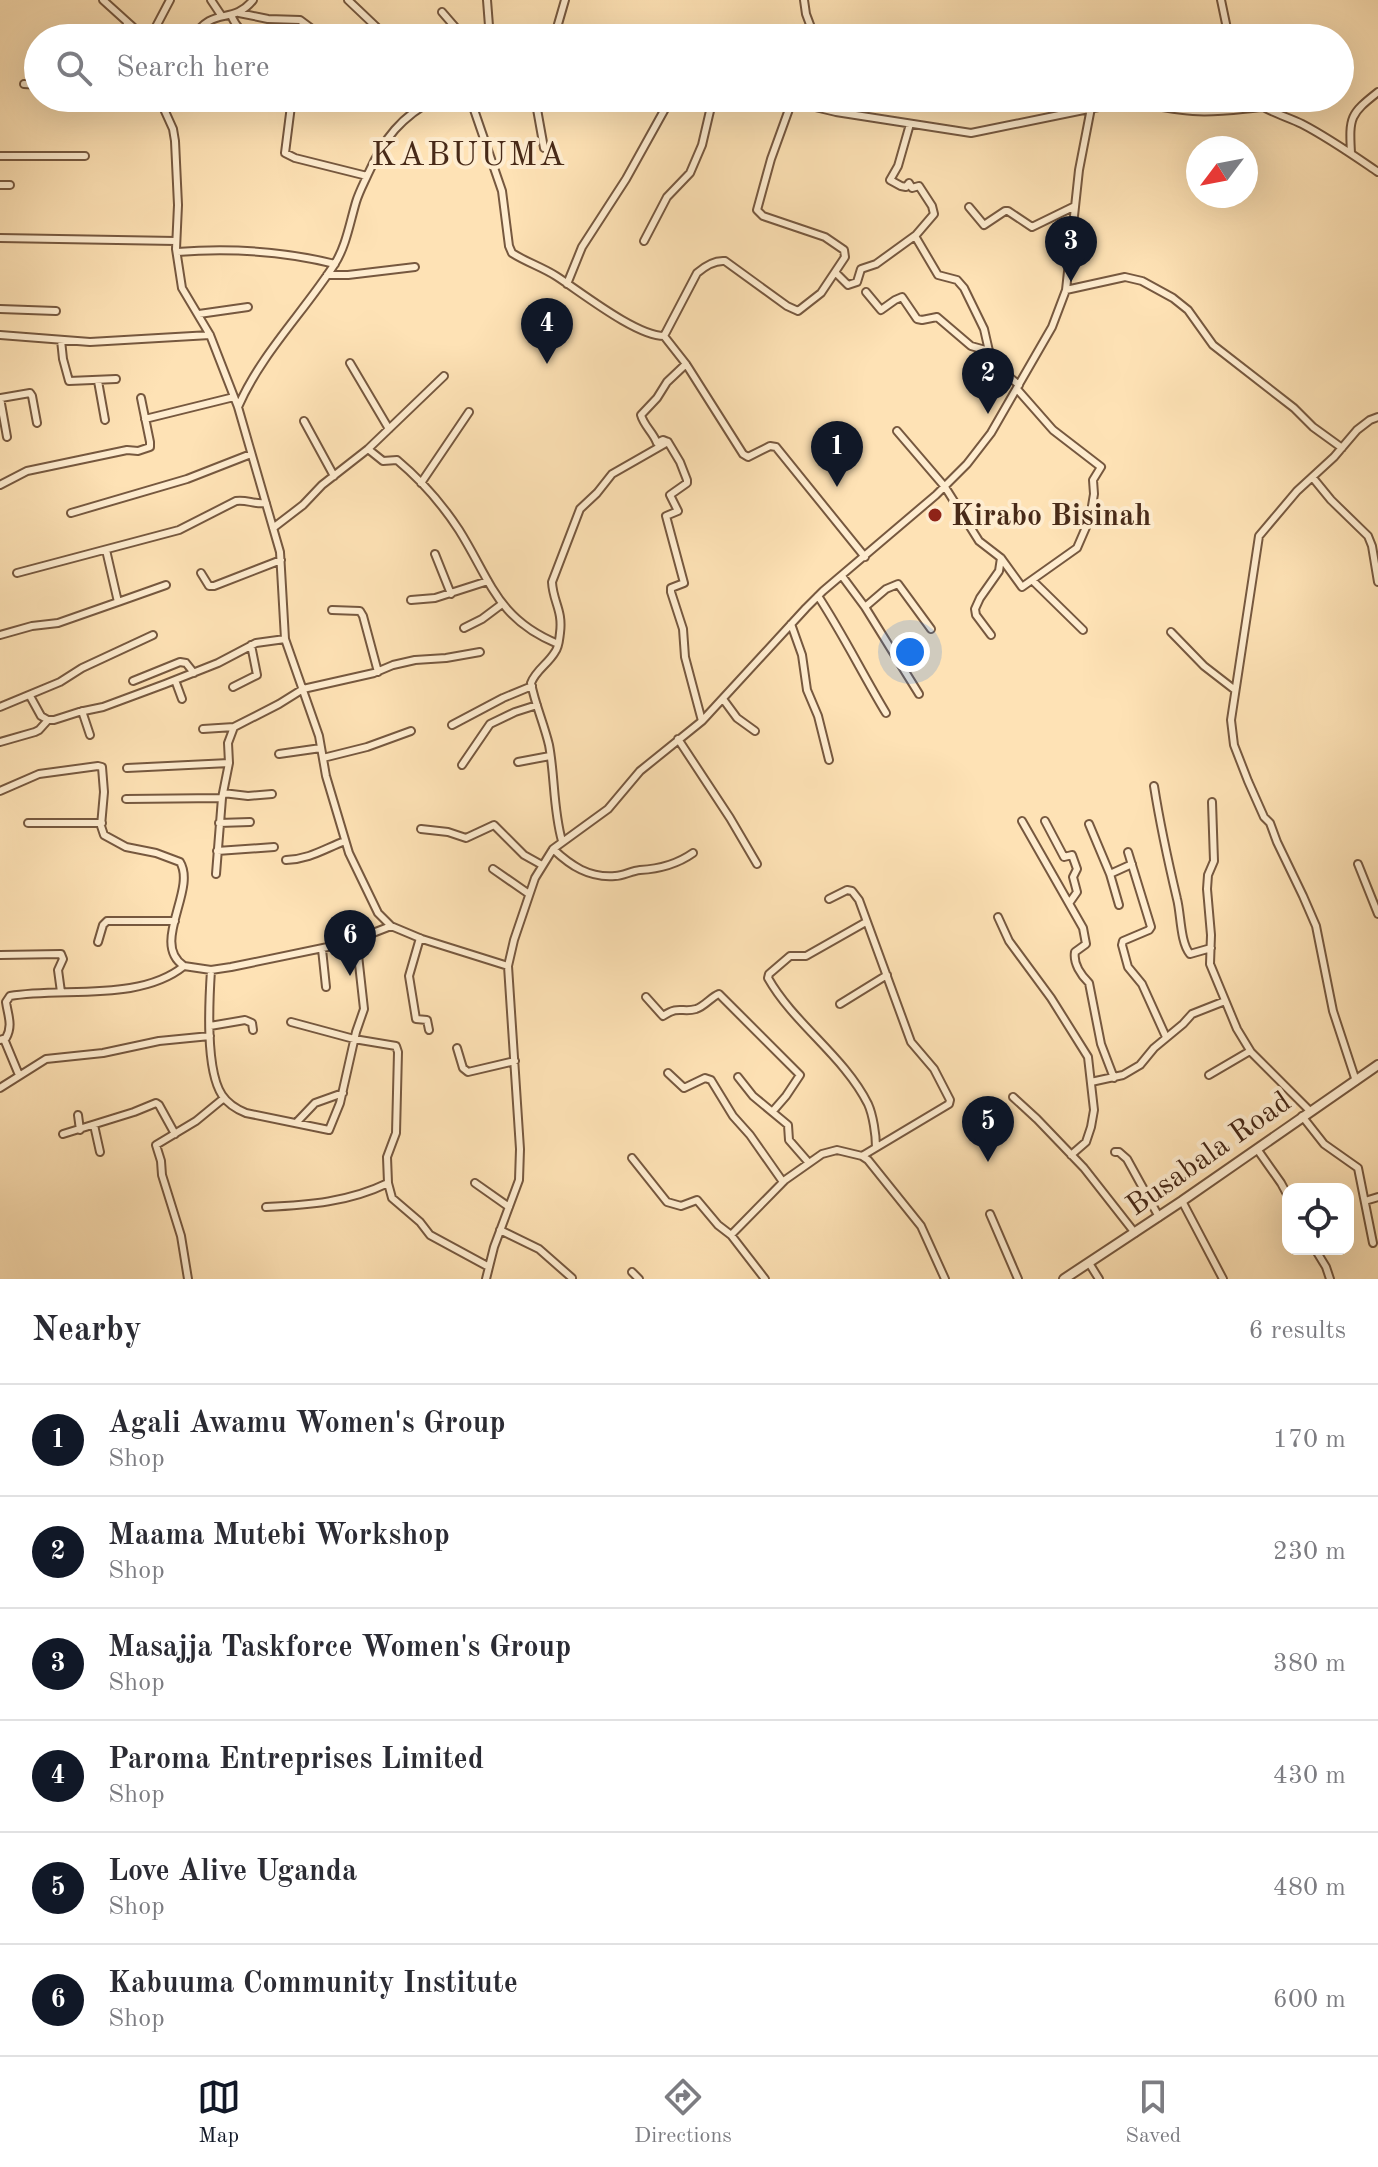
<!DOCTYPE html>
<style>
:root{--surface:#fff;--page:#f2f2f3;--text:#2b2b33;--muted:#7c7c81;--line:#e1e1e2;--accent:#111827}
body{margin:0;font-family:"Old Standard TT",serif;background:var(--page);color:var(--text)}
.controls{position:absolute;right:24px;bottom:24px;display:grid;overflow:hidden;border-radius:16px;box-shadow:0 8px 32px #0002}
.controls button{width:72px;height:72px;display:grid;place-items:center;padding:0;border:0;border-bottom:2px solid var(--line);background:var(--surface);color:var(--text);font:40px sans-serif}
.compass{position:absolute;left:1186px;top:136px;width:72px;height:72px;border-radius:50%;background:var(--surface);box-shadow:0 8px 32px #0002;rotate:238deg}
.you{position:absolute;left:910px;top:652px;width:28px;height:28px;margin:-20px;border:6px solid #fff;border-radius:50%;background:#1a73e8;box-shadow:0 0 0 12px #1a73e833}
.badge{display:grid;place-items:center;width:52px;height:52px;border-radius:50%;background:var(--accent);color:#fff;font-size:26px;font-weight:700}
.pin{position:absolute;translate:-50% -66px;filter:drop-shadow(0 2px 4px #0008)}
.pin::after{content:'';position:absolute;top:42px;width:28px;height:24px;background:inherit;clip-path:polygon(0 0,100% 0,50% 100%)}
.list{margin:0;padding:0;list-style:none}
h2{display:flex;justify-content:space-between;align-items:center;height:104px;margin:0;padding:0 32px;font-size:34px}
h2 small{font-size:26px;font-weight:400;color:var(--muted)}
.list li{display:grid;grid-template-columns:52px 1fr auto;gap:24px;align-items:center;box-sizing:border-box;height:112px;padding:0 32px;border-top:2px solid var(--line)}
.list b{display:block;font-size:30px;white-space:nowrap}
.list p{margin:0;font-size:26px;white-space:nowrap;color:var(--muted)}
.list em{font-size:26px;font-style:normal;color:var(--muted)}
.icon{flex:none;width:44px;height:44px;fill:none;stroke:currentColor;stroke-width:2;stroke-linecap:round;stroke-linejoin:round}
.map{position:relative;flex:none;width:1378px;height:1279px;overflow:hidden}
.search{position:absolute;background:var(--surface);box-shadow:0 8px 32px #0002;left:24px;right:24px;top:24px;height:88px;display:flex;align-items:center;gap:20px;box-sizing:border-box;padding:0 28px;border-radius:44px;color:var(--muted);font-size:30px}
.sheet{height:776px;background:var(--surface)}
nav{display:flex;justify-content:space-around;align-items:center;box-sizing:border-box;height:112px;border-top:2px solid var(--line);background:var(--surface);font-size:22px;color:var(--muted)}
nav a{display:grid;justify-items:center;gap:4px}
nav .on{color:var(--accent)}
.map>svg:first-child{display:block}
</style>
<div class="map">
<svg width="1378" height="1279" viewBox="0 0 1378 1279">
<rect width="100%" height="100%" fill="#fee2b5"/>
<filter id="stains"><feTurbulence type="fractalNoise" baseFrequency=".0025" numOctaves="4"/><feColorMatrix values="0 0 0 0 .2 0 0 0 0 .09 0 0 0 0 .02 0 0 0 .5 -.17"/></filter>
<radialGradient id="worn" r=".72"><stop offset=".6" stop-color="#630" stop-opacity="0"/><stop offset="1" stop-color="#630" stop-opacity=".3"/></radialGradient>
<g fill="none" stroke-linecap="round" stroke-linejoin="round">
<g stroke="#76583f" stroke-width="10">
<path id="minor" d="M103 0 145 38
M211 0 221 15
M348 0 388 38
M487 0 489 26
M804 0 806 14 815 38
M1221 0 1229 38
M442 12 455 27 459 38
M239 13 268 19 300 20 324 38
M231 15C237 29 243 33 257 38
M118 38 128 23
M150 38 170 0
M193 38C213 5 232 26 253 0
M554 38 565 0
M24 84 38 85
M159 98 173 129 175 141 178 205 176 249 182 288 210 335 238 407 280 552 285 639 319 736 326 776 349 853 378 913 391 926 422 939 508 966
M292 98 285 153 295 158 367 176
M402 98 415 111
M470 98 502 191 509 246 512 253C526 262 542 267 556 276 581 292 636 336 664 336L686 364 743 454 748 457 770 446 776 447 865 557
M535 98 544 148
M777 98 836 112 971 133 1118 103C1143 102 1168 109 1193 111 1216 113 1239 109 1262 107
M835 98 836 112
M1252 98C1264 111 1286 116 1302 124 1329 138 1353 155 1378 172
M1351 153C1349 117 1350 114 1378 92
M0 156H85
M0 185H10
M969 207 984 225 1005 211H1008L1032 227 1075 206
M915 236 938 275 957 280 964 288 984 329 989 351 1002 371 1019 385
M0 238 176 241
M644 241 667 197 690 173 702 145 713 98
M177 252C230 248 283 251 335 264
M836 273 848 285 857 282 861 269 876 264 916 235 934 214 932 206 919 186 912 188 909 183 906 187 901 186 890 180 898 166 910 124
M327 275H348L415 267
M567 284 582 247 626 179 671 98
M1066 290 1125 277 1142 281 1173 298 1188 310 1213 345 1294 408 1313 427 1342 448
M866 292 881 310 895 300 902 297 917 319 922 320 937 317 971 346 989 351
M0 309 56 311
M199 314 248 307
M0 335 90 342 210 335
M664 336 697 273C705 266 714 260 725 261L787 306 798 311 821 293 845 257 844 250 825 237 763 216 757 210 771 159 792 101
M61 340 63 359 69 381 116 379
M350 363 389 429
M98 381 105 420
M0 398 7 437
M1 398 30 393 32 396 37 423
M238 407C261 354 303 313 334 265 346 247 350 222 356 202 359 192 364 183 368 174 384 138 401 117 436 98
M145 419 234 397
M304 421 334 476
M897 431 945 487 979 541 1001 558 1022 587 1077 548 1090 518 1094 494 1093 480 1101 467 1053 430 1017 389
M668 442 680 462 687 480V483L670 495 678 511 666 516 684 583 671 588V592L683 629 685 657 702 721
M368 449 383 461 397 460C421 480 442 504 459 530 491 581 497 619 558 644
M1313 478 1331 500 1368 536 1372 546 1378 582
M421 483 469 412
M0 485 27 471 127 450 138 451 150 447V442L141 398
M71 513 187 479 251 454
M273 528 303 505 322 485 368 449 444 376
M435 554 451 594
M17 573 179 530 236 501C246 499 255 505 266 503
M201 573 209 586H214L281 560
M842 576 865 607 919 694
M1033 581 1083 630
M818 596C843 634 863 675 886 713
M411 600 435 598 488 581
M118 602 166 585
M865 607 886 589 898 584 931 629
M332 610 360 611 363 616 378 672
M791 624 802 655 807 690 818 716 829 760
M464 628 482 619 502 604
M1171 632 1204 666 1235 690
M0 635 32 626 58 623 118 602 106 550
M991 635 976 615 975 609 980 598 999 571 1001 558
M175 680 182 699
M133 681 180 662 186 663 194 673
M233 687 257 675 251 645
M30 696 41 716 48 720H54L79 712 103 707 165 684 218 663 256 643 285 639
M723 699 737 718 755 731
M0 707 60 682 82 668 153 635
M82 711 90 735
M452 725 503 698 532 686
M203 729 234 727
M678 739 730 818 757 864
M0 742 35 732 39 730 48 720
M279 754 321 748
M323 758 367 747 411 731
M518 762 550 756
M462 765 490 724 515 712 537 705
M127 768 229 763
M1154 786C1160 824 1168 861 1177 899 1181 914 1180 942 1190 954L1211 948
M0 791 39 774 98 766 102 767 104 792 101 826 104 835 126 847 156 853 180 862C197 890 150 944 184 966
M223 793 248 796 272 794
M126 799 222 798
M1212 802 1214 861 1208 875 1207 889 1211 935 1210 964 1237 1029 1251 1052 1310 1111
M1022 821 1083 928 1086 944 1075 952C1073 963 1081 975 1089 983L1101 1044 1114 1078
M1045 821 1064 857 1072 855 1077 869 1073 877 1077 892 1070 902
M28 823H102
M219 823 250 822
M1089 824 1110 874 1119 905
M421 829 448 832 466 838 494 825 524 855 542 865
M562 841C553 809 555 777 549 745 544 724 535 704 531 683 536 670 548 664 555 652 559 647 559 640 560 633 563 610 553 602 552 582L580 509 597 493 612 474 668 442 663 440 657 443C653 432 644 426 641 415L657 398 667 382 686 364
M553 849C571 866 589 878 615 876 623 876 631 871 640 870 659 869 676 865 693 853
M217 851 274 847
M1128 852 1151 927 1149 930 1123 941 1122 945 1128 967 1142 984 1166 1037
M286 860C310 859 324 849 345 841
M1358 864 1378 914
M493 869 529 894
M216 874 222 798 229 763 228 743 234 727 279 704 303 689 374 673 393 665 415 660 446 658 480 652
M1110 874 1132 864
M829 899 847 890 852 891 859 900 911 1042 934 1069 950 1100 949 1104 862 1156
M998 917 1009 941 1051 998 1088 1057 1094 1110 1091 1127 1086 1142 1071 1155
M866 922 806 956H790L769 974 768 978C794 1024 844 1056 868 1104 873 1115 876 1135 876 1147
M420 938 409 976 416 1019 427 1020 429 1030
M98 942 103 925 107 921H175
M322 949 326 987
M0 955 61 954 63 959 58 970 61 992
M211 970C209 1001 205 1069 222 1095 228 1104 236 1109 246 1113L329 1130 340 1103 356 1032 364 1009 358 955 360 938
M646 997 663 1016C679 1005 682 1013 696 1009 705 1006 711 997 719 994L800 1075 786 1096 773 1111
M840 1004 887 975
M291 1022 354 1039 396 1046 398 1052 396 1133 387 1157 388 1183 392 1198 420 1222 430 1235 489 1267
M210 1026 245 1020 252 1023 253 1030
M4 1039 19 1075
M0 1040 6 1038C13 1025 8 1016 6 1002L10 996C63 987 140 1002 184 966L211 970 231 967 347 943 391 926
M457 1048 463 1068 468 1072 515 1061
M668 1073 684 1088 705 1078 711 1080 733 1116 750 1135 783 1182
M1209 1075 1250 1051
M738 1077 753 1096 788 1125 789 1140 809 1163
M1356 1081 1333 1011 1316 926 1303 896 1277 842 1270 823 1264 817 1248 781 1234 745 1231 720 1259 536 1297 491 1334 457 1357 430 1370 420 1378 417
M1091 1082 1123 1075 1140 1065 1154 1048 1183 1024 1192 1014 1225 1001
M0 1088 46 1059 103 1053 159 1041 210 1036
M1013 1097 1037 1119 1084 1168 1135 1233
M78 1115 80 1130
M1302 1116 1324 1144 1358 1168 1373 1243
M296 1123 315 1103 343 1093
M94 1125 100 1152
M63 1134 134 1112 156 1103 159 1105 175 1134
M1257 1149 1281 1183 1288 1196
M1115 1152H1119L1127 1159 1159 1217
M632 1158 667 1202 681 1206 697 1200 718 1225 731 1235 765 1279
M475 1183 509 1207
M1182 1201 1223 1279
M1365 1201 1378 1197
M266 1207C309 1205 349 1202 388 1183
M990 1214 1018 1279
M500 1230 539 1249 572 1278
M731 1235 785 1180 822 1154 837 1150 862 1156 868 1160 921 1226 945 1279
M1315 1249 1326 1267 1330 1279
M1089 1263 1099 1279
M632 1272 639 1279
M188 1279 181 1236 162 1175 161 1161 156 1145 196 1121 224 1098
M486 1279 494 1247 519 1180 520 1149 508 966 514 940 535 878 553 849 608 809 640 771 702 721 806 608 823 591 936 495 967 464 991 433 1052 327 1066 290 1079 170 1091 108"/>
</g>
<g stroke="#76583f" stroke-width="12">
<path id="tertiary" d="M1064 1279 1182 1201 1378 1065"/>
</g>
<use href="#minor" stroke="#feeccf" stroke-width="6"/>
<use href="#tertiary" stroke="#feeccf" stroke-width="8"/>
</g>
<circle fill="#8f2418" stroke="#feeccf" stroke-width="3" cx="935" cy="515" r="8"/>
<g text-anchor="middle" stroke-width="8" stroke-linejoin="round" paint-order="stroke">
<g font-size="30" font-weight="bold" fill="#482a18" stroke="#feeccf" text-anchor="start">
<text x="951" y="525">Kirabo Bisinah</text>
</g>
<g font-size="30" fill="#482a18" stroke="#feeccf">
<text transform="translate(1208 1153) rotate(-35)" y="10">Busabala Road</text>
</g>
<g font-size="34" letter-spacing="2" fill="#482a18" stroke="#feeccf">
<text x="469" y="165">KABUUMA</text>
</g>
</g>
<rect width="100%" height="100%" filter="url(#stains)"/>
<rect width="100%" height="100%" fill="url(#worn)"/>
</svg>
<div class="controls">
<button><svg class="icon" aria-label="locate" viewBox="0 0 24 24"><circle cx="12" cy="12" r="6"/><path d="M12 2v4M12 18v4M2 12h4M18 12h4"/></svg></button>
</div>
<svg class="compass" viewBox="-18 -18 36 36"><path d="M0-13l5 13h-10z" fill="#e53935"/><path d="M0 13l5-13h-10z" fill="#7c7c81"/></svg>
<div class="you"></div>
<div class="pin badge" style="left:837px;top:487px">1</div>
<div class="pin badge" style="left:988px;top:414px">2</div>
<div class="pin badge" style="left:1071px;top:282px">3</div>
<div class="pin badge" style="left:547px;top:364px">4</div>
<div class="pin badge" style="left:988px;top:1162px">5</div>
<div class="pin badge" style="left:350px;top:976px">6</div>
<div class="search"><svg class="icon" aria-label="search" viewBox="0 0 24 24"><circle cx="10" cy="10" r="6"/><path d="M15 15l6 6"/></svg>Search here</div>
</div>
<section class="sheet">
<h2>Nearby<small>6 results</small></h2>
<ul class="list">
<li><span class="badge">1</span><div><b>Agali Awamu Women's Group</b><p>Shop</p></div><em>170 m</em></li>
<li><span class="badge">2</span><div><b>Maama Mutebi Workshop</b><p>Shop</p></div><em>230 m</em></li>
<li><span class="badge">3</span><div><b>Masajja Taskforce Women's Group</b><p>Shop</p></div><em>380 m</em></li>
<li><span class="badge">4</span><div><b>Paroma Entreprises Limited</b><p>Shop</p></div><em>430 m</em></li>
<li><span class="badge">5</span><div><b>Love Alive Uganda</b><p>Shop</p></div><em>480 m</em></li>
<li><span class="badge">6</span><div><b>Kabuuma Community Institute</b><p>Shop</p></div><em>600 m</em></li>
</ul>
</section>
<nav>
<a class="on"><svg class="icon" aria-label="map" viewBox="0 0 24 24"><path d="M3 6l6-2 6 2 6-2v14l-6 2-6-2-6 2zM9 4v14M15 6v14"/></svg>Map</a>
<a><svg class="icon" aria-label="directions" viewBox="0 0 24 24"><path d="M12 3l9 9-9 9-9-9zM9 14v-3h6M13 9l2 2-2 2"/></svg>Directions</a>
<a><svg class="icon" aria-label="saved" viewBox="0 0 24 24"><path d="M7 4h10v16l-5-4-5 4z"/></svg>Saved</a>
</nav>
